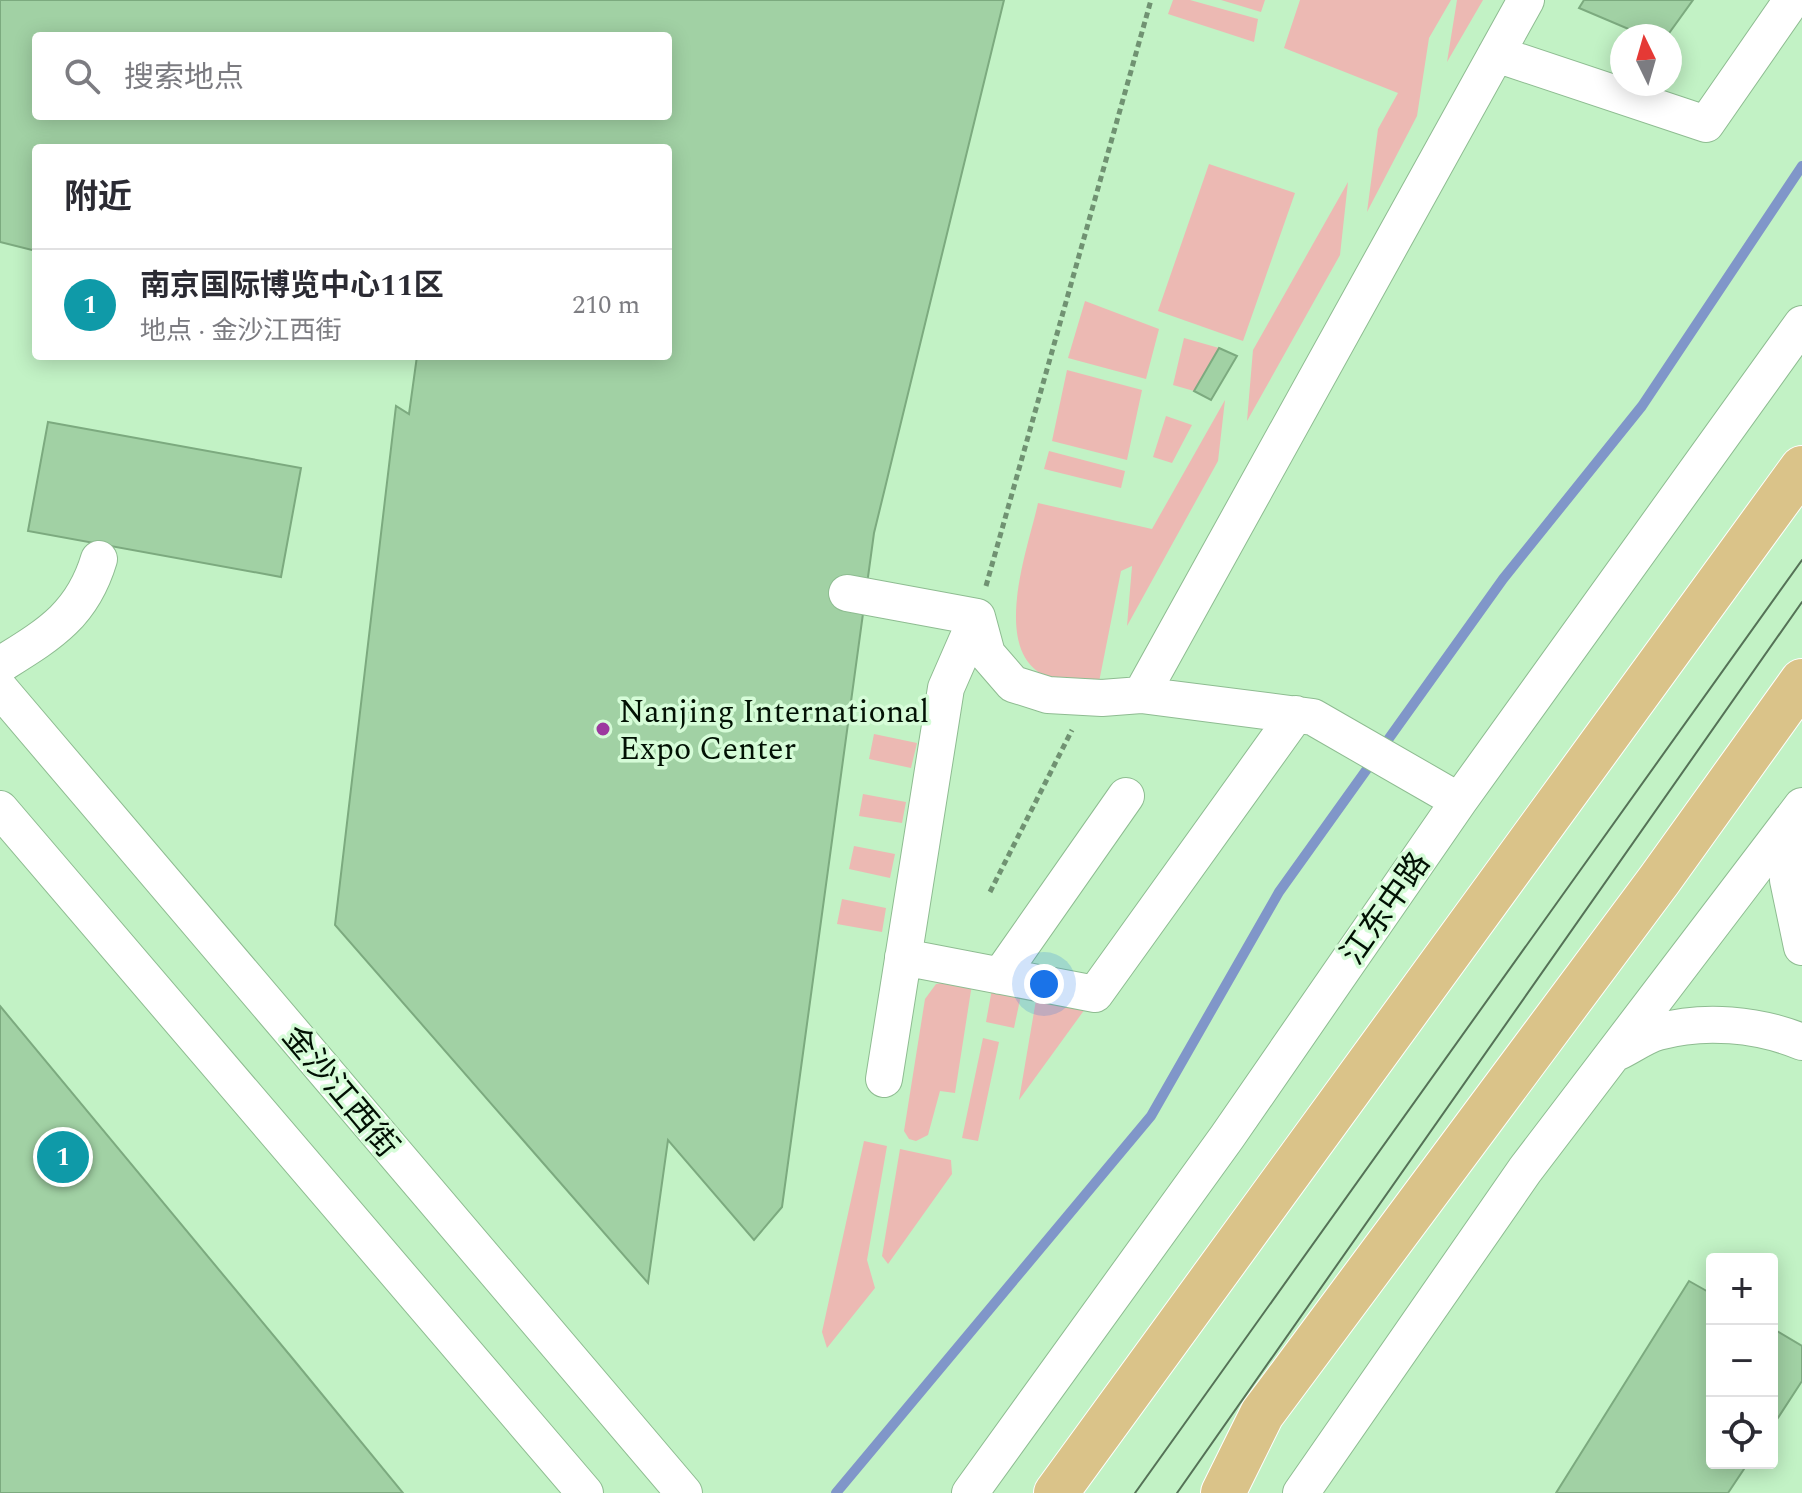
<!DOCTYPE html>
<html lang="zh">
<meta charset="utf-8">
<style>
:root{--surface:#fff;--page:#f2f2f3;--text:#2b2b33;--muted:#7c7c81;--line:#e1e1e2;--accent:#1a73e8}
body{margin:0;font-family:Spectral,"Noto Sans SC",serif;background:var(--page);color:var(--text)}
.controls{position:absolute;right:24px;bottom:24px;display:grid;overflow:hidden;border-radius:8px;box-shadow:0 4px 20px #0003}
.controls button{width:72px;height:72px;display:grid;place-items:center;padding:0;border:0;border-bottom:2px solid var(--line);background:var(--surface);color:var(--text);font:40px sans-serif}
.compass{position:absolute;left:1610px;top:24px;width:72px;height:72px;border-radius:50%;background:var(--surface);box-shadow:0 4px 20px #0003;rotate:355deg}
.you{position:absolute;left:1044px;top:984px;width:28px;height:28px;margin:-20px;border:6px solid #fff;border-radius:50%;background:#1a73e8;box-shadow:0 0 0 12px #1a73e833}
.badge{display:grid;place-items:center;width:52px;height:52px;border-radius:50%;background:var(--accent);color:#fff;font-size:26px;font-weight:700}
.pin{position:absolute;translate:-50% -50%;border:4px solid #fff;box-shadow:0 2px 8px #0006}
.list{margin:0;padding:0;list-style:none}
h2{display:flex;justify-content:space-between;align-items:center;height:104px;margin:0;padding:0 32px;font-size:34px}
h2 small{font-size:26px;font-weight:400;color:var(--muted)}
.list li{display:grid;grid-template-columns:52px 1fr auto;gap:24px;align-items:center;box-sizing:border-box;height:112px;padding:0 32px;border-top:2px solid var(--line)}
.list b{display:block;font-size:30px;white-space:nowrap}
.list p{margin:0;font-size:26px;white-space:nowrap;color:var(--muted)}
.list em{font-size:26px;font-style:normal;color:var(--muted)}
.icon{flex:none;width:44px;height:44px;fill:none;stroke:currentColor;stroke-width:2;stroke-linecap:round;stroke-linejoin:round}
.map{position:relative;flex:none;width:1802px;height:1493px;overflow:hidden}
.search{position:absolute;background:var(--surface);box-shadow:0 4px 20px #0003;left:32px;top:32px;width:640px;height:88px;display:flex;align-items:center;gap:20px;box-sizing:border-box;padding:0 28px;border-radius:8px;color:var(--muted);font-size:30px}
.panel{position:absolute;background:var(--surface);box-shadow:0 4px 20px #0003;left:32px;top:144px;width:640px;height:216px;border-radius:8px}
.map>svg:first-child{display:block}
</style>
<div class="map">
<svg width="1802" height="1493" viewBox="0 0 1802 1493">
<rect width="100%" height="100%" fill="#c2f2c5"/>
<path fill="#ecb9b3" d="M1173 0H1190L1258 19 1254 42 1168 14Z
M1221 0H1265L1261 12Z
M1300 0H1451L1429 38 1417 116 1367 212 1378 129 1398 93 1284 48Z
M1457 0H1483L1447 62Z
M1209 164 1295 193 1243 341 1158 311Z
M1348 182 1340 255 1247 421 1253 350Z
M1085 301 1159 329 1146 379 1068 358Z
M1184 338 1219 348 1194 391 1173 385Z
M1067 370 1142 390 1127 460 1052 441Z
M1225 400 1218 461 1127 626 1132 566 1121 571 1099 682C1086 682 1069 683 1056 680 985 661 1028 550 1038 503L1152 529Z
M1166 416 1192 425 1172 463 1153 457Z
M1049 451 1125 471 1121 488 1044 469Z
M874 734 917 743 911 768 869 759Z
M863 794 906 802 902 823 859 816Z
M854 846 895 854 890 878 849 869Z
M842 899 886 908 882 932 837 924Z
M954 981 972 984 955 1093 940 1091 928 1135 916 1141 909 1139 904 1131 925 999 936 984Z
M992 989 1021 995 1014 1028 986 1022Z
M1036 1000 1085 1009 1019 1100Z
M983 1038 999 1042 978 1141 962 1138Z
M864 1141 887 1146 867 1260 875 1288 827 1348 822 1332Z
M900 1149 951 1160 952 1174 888 1264 882 1256Z"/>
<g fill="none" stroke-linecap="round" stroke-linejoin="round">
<path stroke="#8096c9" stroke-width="10" d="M836 1493 1151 1116 1279 892 1503 579 1642 406 1802 166"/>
</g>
<path fill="#a1d1a4" stroke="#7caa7f" stroke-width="2" fill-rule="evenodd" d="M0 0H1004L874 533 782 1207 754 1240 668 1140 648 1283 335 925 396 406 409 414 417 356H668V148H36V251L0 242ZM36 36H668V116H36Z
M1584 0H1693L1667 36H1645L1579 8Z
M1219 348 1237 356 1211 400 1194 391Z
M48 422 301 468 281 577 28 531Z
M0 1006 293 1359 403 1493H0Z
M1689 1281 1712 1294V1463H1748L1728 1493H1556Z
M1772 1328 1802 1346V1381L1772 1427Z"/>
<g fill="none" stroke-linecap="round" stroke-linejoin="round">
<g stroke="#8ebc91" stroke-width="38">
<path id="minor" d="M1496 54 1706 124 1792 0
M847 593 977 617
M977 617 987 654 1013 684 1048 695 1102 698 1141 695 1313 717 1459 801
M0 665C48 635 82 616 99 559
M0 689 684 1493
M1141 695 1526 0
M0 809 585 1493
M1791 820 1788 880 1802 947
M903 957 1095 994 1296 714
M1000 976 1126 796
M1618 1052C1631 1046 1644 1036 1658 1032 1704 1019 1758 1024 1802 1042
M884 1079 946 688 977 617
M970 1493 1227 1137 1459 801 1802 324
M1301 1493 1525 1170 1802 806"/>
</g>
<g stroke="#fff" stroke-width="46">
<path id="major" d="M1056 1493 1802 468
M1223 1493 1262 1414 1660 879 1802 681"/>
</g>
<path stroke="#709272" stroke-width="5" stroke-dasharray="6 4" stroke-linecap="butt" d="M986 586 1151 0
M990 892 1072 730"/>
<use href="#minor" stroke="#fff" stroke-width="36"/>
<use href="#major" stroke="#dac389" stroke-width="44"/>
<path stroke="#557257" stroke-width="2" d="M1135 1493 1802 560
M1177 1493 1802 602"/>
</g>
<circle fill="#9c399f" stroke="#d6fcd8" stroke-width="3" cx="603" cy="729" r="8"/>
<g text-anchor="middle" stroke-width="7" stroke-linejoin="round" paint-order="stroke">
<g font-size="32" fill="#021104" stroke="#d6fcd8" text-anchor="start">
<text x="619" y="722">Nanjing International<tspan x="619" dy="37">Expo Center</tspan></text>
</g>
<g font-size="32" fill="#021104" stroke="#d6fcd8">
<text transform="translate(1385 908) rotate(-55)" y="11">江东中路</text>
<text transform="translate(341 1091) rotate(50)" y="11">金沙江西街</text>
</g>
</g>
</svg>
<div class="controls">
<button>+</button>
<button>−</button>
<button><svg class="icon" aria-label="locate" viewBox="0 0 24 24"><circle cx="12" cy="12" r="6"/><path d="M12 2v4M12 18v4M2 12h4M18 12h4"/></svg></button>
</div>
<svg class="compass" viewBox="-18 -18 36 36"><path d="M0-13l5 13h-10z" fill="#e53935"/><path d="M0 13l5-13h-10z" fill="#7c7c81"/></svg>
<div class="you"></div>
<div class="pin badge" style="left:63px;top:1157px;background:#0f9aa8">1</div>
<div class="search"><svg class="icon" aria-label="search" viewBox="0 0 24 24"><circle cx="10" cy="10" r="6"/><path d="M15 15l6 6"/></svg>搜索地点</div>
<section class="panel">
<h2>附近<small></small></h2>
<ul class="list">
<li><span class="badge" style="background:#0f9aa8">1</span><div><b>南京国际博览中心11区</b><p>地点 · 金沙江西街</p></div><em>210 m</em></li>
</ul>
</section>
</div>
